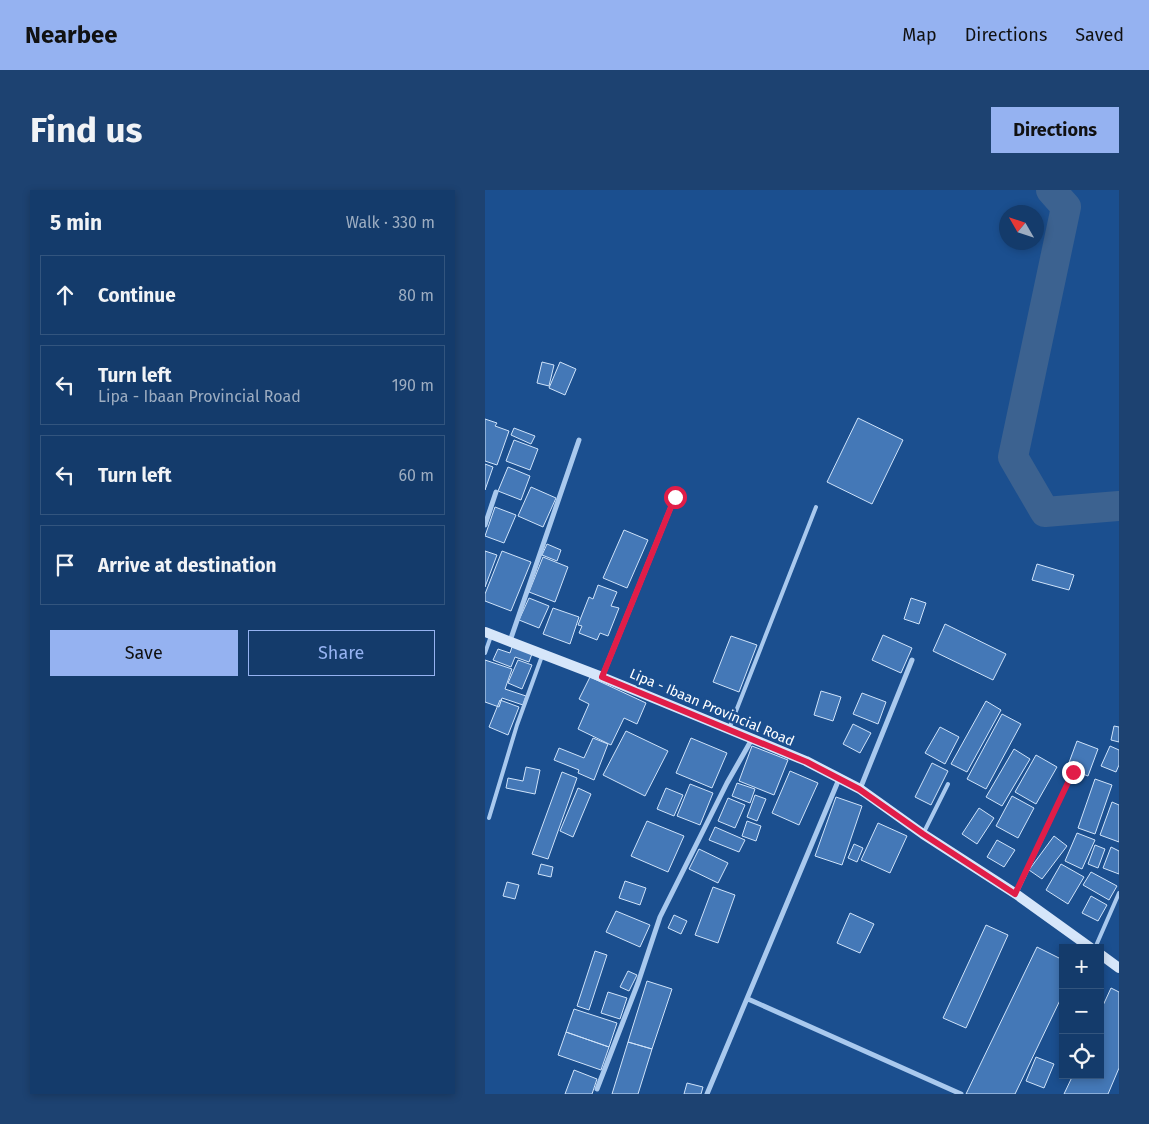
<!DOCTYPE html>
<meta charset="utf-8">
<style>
:root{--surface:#143b6b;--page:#1d4271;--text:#f1f3f6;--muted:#9dadc1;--line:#33557e;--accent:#95b2f1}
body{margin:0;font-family:"Fira Sans",sans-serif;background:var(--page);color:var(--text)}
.controls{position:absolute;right:15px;bottom:15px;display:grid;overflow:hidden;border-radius:0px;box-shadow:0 2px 8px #0003}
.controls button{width:45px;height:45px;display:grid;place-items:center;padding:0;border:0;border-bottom:1px solid var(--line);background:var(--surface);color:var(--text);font:25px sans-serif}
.compass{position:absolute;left:514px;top:15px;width:45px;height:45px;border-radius:50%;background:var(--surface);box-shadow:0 2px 8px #0003;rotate:309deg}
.stop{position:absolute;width:15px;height:15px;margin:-11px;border:4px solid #e11d48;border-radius:50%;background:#fff}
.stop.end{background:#e11d48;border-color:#fff;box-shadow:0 1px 5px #0008}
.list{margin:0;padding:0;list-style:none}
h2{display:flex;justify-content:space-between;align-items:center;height:65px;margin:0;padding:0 20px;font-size:21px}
h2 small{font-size:16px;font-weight:400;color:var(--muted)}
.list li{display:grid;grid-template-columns:32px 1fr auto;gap:15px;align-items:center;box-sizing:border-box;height:80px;margin:0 10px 10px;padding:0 10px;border:1px solid var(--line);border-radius:0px}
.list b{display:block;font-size:19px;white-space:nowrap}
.list p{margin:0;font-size:16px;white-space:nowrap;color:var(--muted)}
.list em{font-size:16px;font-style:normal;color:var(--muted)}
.actions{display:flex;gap:10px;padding:15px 20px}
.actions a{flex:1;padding:11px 0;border:1px solid var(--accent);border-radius:0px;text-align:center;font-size:18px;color:var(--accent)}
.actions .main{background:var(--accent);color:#111}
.icon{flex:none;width:28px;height:28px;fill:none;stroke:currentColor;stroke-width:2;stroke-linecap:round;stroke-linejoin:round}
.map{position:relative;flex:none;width:634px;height:904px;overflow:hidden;border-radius:0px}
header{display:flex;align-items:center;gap:30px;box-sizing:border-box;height:70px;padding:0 25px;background:var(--accent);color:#111}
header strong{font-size:24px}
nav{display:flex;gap:28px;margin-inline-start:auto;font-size:18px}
.intro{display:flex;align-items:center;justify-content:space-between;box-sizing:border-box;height:120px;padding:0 30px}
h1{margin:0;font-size:35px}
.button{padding:12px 22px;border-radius:0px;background:var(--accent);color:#111;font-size:18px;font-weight:700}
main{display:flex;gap:30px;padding:0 30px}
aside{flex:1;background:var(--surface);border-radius:0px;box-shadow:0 2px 8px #0003}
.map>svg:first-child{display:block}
</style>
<header>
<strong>Nearbee</strong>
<nav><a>Map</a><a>Directions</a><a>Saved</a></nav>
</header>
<div class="intro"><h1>Find us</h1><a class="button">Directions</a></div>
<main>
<aside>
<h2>5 min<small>Walk · 330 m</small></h2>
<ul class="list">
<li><svg class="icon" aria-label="ahead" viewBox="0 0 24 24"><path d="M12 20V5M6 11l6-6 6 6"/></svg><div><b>Continue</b></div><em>80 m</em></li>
<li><svg class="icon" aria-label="left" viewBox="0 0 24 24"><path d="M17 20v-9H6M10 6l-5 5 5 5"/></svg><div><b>Turn left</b><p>Lipa - Ibaan Provincial Road</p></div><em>190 m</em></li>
<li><svg class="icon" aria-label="left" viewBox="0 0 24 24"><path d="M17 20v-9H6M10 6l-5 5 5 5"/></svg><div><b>Turn left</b></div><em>60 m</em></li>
<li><svg class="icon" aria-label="arrive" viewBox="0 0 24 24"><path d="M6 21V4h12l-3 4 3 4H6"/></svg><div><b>Arrive at destination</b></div></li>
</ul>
<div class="actions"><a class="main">Save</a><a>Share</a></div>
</aside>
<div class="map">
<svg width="634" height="904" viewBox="0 0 634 904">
<rect width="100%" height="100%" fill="#1b4f8f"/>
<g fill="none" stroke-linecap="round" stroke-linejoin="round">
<path stroke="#3c6290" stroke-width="30" d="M566 0 581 17 528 267 560 322 634 316"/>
</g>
<path fill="#4478b7" stroke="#cfe3fa" d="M57 172 69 175 64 196 52 193Z
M75 172 91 179 80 205 64 198Z
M373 228 418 250 387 314 342 292Z
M0 229 12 233 10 236 24 241 12 275 0 271Z
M29 238 50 246 46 254 26 245Z
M29 250 53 259 45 280 21 271Z
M0 274 8 277 0 300Z
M23 277 45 286 36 310 13 301Z
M46 297 71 308 58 337 33 326Z
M10 317 31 325 19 353 0 346Z
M139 340 163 350 142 398 118 388Z
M62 354 76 360 72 371 57 365Z
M0 361 12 365 0 397Z
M17 361 46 372 26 421 0 411V404Z
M58 367 83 377 70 412 44 402Z
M552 374 589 385 584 400 547 390Z
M113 395 132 402 126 416 134 418 123 446 115 443 112 450 94 443 97 436 93 435 104 407 108 409Z
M44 408 64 416 54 438 34 430Z
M426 408 441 413 434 434 419 429Z
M68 418 94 427 85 454 58 444Z
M460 434 521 464 508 490 448 461Z
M398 445 427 458 416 483 387 470Z
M246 446 272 455 254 502 228 492Z
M28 454 48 461 44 472 30 467 26 477 8 470 13 459 25 463Z
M0 470 27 479 20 499 41 506 38 515 17 508 14 517 0 512Z
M33 470 47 475 37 499 23 493Z
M105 487 161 513 152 534 139 528 126 555 93 539 104 514 94 509Z
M336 501 356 507 348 531 329 525Z
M377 503 401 512 393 534 368 524Z
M15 510 34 517 23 545 4 537Z
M501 511 516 520 482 582 466 574Z
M517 524 536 534 501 599 482 589Z
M368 534 386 543 375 563 358 554Z
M629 536 634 537V552L626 550Z
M455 537 474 547 460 574 440 563Z
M141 541 183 561 160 606 118 585Z
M108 548 123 554 109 590 93 583 94 580 69 570 74 558 99 568Z
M206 548 242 563 227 598 191 583Z
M592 551 613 559 603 586 582 578Z
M267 556 303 570 289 605 254 591Z
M625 556 634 560V575L631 582 616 576Z
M529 559 545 569 517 616 501 607Z
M551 565 572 577 551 614 530 602Z
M447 573 463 581 446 615 430 607Z
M41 577 55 580 50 604 21 598 23 588 38 591Z
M305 581 333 593 314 635 287 623Z
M77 582 92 588 63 669 47 664Z
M610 589 627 595 610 644 593 638Z
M252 593 270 599 265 613 247 606Z
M205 594 228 603 215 635 192 626Z
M93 598 106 604 88 647 75 641Z
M181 598 198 605 189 626 172 619Z
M270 605 281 609 272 631 262 627Z
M527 606 549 618 533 648 511 636Z
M351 607 377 616 357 675 330 666Z
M243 608 260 615 250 638 233 631Z
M627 612 634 615V652L615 645Z
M494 618 509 628 492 654 477 644Z
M162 631 199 646 183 682 146 666Z
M262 631 276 636 271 651 257 646Z
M393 633 422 646 405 683 376 670Z
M230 637 260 650 254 662 224 650Z
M592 643 610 650 597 679 580 671Z
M569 646 582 656 557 689 544 680Z
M512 650 530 660 519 677 502 667Z
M369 654 378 658 372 672 363 668Z
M610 655 620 659 613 678 603 674Z
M626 657 634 661V684L618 678Z
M214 659 243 673 233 693 204 679Z
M56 674 68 677 66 687 53 684Z
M576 674 599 687 583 714 561 700Z
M606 682 632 696 624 710 598 695Z
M140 691 161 698 155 715 134 708Z
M22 692 34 695 30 709 18 706Z
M228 697 250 705 233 753 210 745Z
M606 706 622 715 613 731 597 723Z
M131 721 165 735 155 757 121 742Z
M365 723 389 734 375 763 352 753Z
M189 725 202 731 196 744 183 738Z
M501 735 523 745 481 838 458 828Z
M552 757 578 770V804L530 904H481Z
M110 761 122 765 104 820 92 816Z
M143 781 152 785 144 801 135 797Z
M162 791 187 799 167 859 143 852Z
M626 798 634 802V878L623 904H579L588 885H615V822Z
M123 802 142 808 135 829 116 823Z
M89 819 132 833 124 857 81 842Z
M81 842 124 857 116 880 73 865Z
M143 852 167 859 153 904H127Z
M551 867 569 874 559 898 541 891Z
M89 880 112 889 107 904H80Z
M202 893 218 897 216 904H199Z"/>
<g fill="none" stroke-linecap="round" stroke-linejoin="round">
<path stroke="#a9c9ee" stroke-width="4" d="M0 463 6 446
M244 539 331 317
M4 628 32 535 57 466
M439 642 463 594
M531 704 588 582
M610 758 634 703"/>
<path stroke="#a9c9ee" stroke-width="5" d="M0 335 11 302
M25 451 94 250
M117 487 190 307
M375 599 427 470
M263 809 476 904
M112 899 153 793 175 727 242 593 267 549
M222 904 354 589"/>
<path stroke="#d6e6fa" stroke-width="10" d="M0 442 117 487 321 571 375 599 438 644 531 704 606 758
M615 764 634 778"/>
</g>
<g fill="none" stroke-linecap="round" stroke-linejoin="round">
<path stroke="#e11d48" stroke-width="6" d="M190 307 117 487 322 572 374 599 438 644 530 704 588 582"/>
</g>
<g text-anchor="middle" stroke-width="5" stroke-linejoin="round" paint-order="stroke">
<g font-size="14" fill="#fff" stroke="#1b4f8f">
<text transform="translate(227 517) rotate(23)" y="5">Lipa - Ibaan Provincial Road</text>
</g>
</g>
</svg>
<div class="controls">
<button>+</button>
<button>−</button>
<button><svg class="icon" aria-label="locate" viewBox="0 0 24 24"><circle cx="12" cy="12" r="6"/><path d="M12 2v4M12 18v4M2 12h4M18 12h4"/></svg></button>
</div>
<svg class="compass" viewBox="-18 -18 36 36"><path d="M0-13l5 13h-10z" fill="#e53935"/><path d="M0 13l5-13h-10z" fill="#9dadc1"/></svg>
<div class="stop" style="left:190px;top:307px"></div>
<div class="stop end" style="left:588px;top:582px"></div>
</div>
</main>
